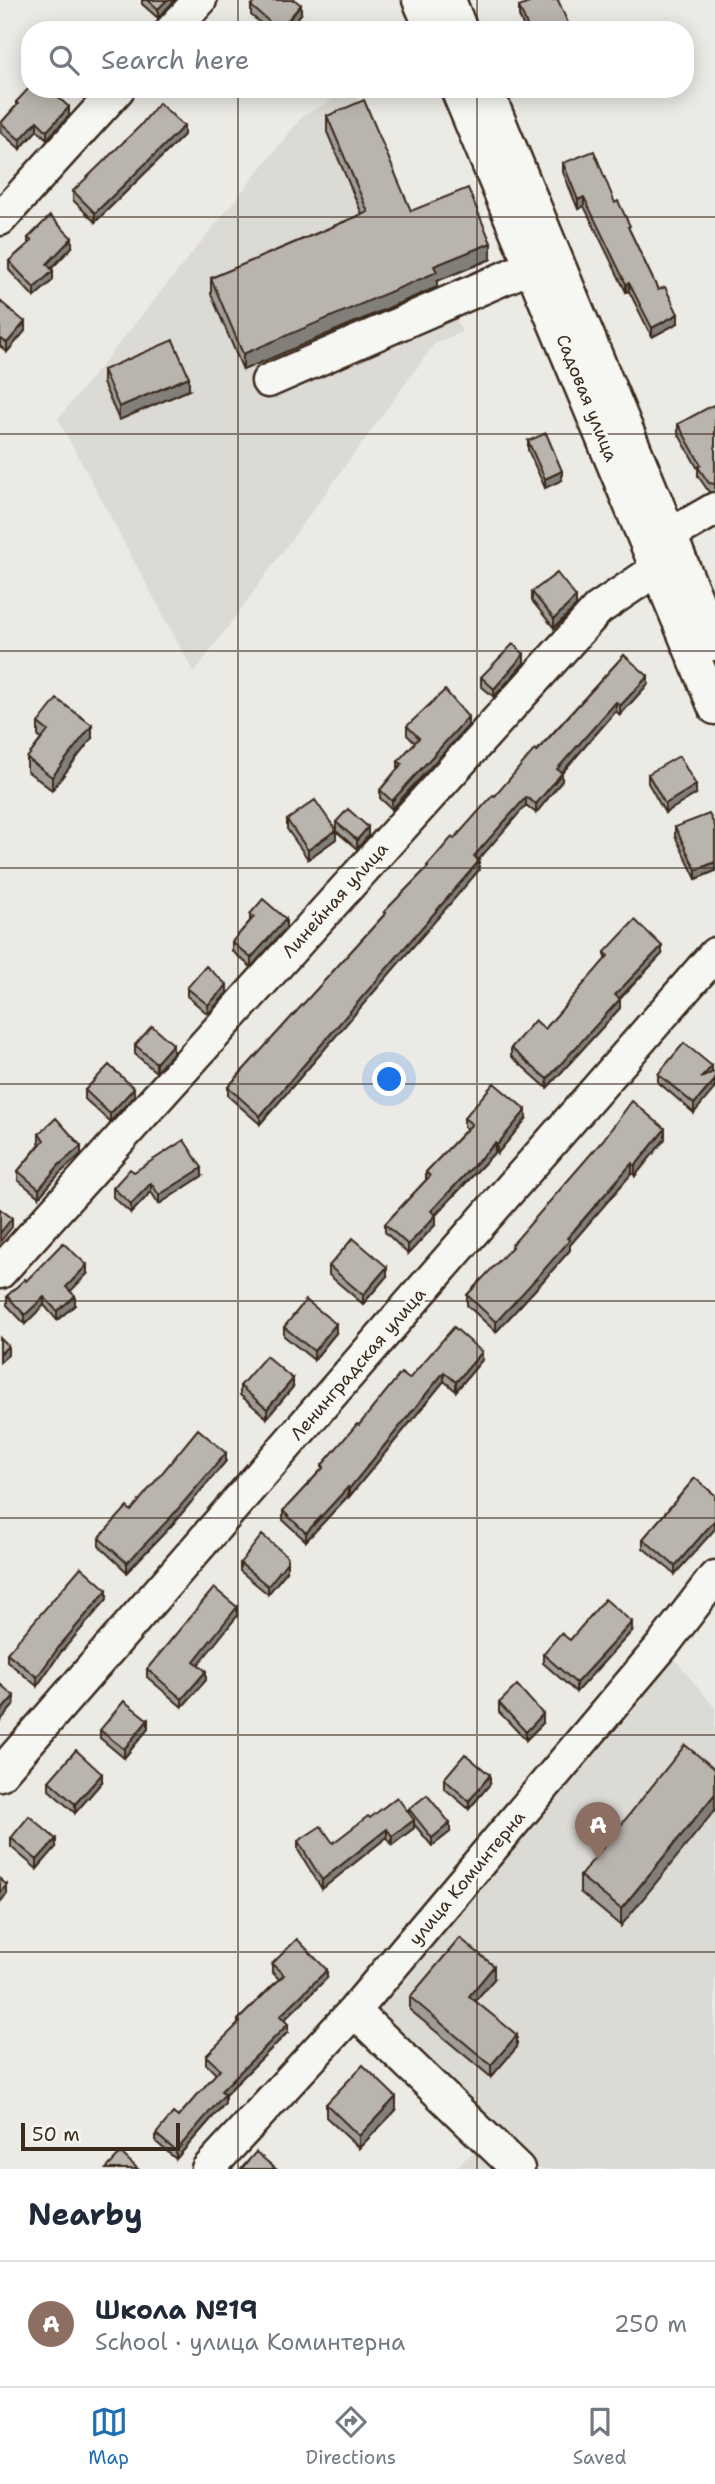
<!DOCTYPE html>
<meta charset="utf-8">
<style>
:root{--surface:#fff;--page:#f6f6f7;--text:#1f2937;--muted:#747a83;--line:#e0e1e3;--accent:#1f6fb2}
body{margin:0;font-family:"Shantell Sans",sans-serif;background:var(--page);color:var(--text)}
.scale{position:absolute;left:21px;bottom:18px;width:159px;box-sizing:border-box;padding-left:7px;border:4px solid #3b2a1e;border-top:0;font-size:19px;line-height:24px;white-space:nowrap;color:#3b2a1e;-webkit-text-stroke:5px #f6f6f2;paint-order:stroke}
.you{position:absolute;left:390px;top:1080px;width:24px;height:24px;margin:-18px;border:5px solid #fff;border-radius:50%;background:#1a73e8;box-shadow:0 0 0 10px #1a73e833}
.badge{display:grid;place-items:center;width:46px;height:46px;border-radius:50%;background:var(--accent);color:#fff;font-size:23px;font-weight:700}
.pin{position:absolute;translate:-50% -58px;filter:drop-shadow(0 2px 4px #0008)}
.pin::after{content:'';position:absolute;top:37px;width:24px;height:21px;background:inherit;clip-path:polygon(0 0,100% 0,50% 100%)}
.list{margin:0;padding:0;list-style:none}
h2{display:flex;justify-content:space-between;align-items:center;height:91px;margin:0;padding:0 28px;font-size:30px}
h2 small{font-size:23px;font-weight:400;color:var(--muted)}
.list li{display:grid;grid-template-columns:46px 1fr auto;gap:21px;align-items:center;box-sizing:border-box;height:126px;padding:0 28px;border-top:2px solid var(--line)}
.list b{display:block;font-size:26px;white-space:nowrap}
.list p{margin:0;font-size:23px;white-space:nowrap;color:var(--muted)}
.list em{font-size:23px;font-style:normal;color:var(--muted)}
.icon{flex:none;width:38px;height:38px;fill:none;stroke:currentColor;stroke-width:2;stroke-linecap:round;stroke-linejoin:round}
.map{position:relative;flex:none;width:715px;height:2169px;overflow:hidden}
.search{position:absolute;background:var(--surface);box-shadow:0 4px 18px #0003;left:21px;right:21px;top:21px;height:77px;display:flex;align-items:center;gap:18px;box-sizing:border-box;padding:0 24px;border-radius:28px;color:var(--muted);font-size:26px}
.sheet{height:217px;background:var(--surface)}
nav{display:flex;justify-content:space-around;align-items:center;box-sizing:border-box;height:98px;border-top:2px solid var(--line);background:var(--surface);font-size:19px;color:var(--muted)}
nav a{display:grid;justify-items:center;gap:4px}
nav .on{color:var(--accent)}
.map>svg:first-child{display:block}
</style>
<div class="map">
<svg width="715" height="2169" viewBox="0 0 715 2169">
<rect width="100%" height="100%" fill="#ebeae5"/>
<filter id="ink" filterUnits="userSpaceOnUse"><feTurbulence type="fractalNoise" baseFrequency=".0143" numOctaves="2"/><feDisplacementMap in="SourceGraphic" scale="14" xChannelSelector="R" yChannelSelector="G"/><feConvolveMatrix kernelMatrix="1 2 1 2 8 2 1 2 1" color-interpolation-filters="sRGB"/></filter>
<g filter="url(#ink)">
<path fill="#dcdad4" d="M351 89H353L449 316 454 314 462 332 435 343 194 673 58 419 303 116Z
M663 1645 715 1708V2169H454L488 2139 354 2011Z"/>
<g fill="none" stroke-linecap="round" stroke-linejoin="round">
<g stroke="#3b2a1e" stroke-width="37">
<path id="minor" d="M419 0 432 30
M449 0 461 30
M172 30 200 0
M457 89 715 708
M486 89 715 644
M0 219 118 89
M268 381 532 266
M0 1272 598 609 657 569 670 535 715 509
M0 1774 715 954
M354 2011 518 2169
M208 2169 354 2011 663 1645 715 1577"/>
</g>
<use href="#minor" stroke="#f6f6f2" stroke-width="32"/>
</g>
<path fill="#a09b96" stroke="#3b2a1e" stroke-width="2" d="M142 0H175L158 18 142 4Z
M251 6 301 14 287 30H269L251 15Z
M519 7 571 30H525L519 16Z
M16 102 69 116 47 139 37 130 20 149 1 132V123L16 106Z
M327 116 411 211 491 259 437 281V287L243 370 211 294V278L362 214 327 132Z
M184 135 95 222 73 200V191Z
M563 163 615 203 630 231 658 290 678 323 652 337 629 291 626 292 584 206 578 209 563 172Z
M28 238 72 247 51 269 53 280 34 297 9 270V261L28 244Z
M0 301 25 331 7 352 0 346Z
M103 370 189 390 119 420 103 383Z
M715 409V492H709L698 476V469L678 433V424Z
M528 441 562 480 545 488 528 450Z
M532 592 576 606 554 628 532 601Z
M624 655 648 684 620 715 616 711 562 773V781L536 813 526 805 478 860 479 870 260 1124 228 1096V1087L384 915V912L427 868V866L454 839 495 796Z
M524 663 494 697 481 686V677Z
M38 723 92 738 52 790 27 771V758L41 739 38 736Z
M407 726H468L392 809 380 798V790L398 768V761L415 743 407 735Z
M648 774 696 794 665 813 648 783Z
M287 820 336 830V822L368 836 357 849 336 831V839L308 859 287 829Z
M715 826V871L696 879 675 836V827Z
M250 914 286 928 251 967 232 951V942L250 921Z
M605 952 662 954 620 999V1008L547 1088 511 1056V1048L545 1029 605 960Z
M187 988 227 993 208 1014 187 996Z
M135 1045 173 1053 156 1072 135 1054Z
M712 1073 694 1113 658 1082V1074Z
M85 1090 134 1096 110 1122 85 1099Z
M464 1118 526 1119 497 1154 495 1152 436 1215V1224L408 1254 385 1232V1224L426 1180V1172L467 1129 464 1127Z
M39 1134 81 1154 59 1174 39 1197 18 1180V1171L40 1144 39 1142Z
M665 1139 635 1176 632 1173 570 1245V1250L542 1282 496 1332 467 1305V1295L511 1249V1246Z
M134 1172 202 1176 159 1204 151 1192 131 1213 113 1197V1188Z
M329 1266 387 1276 363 1304 329 1275Z
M87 1274 70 1291 75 1305 57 1320 44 1305 25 1324 7 1305V1296L26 1281Z
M284 1327 336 1333 314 1360 284 1336Z
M482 1360 456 1391 444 1381 349 1497 348 1496 306 1541 283 1520V1511L322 1469V1465L359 1425 409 1379Z
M240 1386 293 1387 267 1418 240 1395Z
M226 1461 171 1526 127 1572 99 1546V1538L131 1511Z
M695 1478 675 1574 643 1548V1539Z
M240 1563 287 1571 268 1594 240 1571Z
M107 1599 61 1652 37 1686 7 1661V1653Z
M237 1616 198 1664 206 1680 182 1707 147 1677V1669Z
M632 1631 576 1692 543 1663V1654L570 1640Z
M499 1703 543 1723 526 1740 499 1712Z
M148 1729 124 1758 100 1738V1730Z
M715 1769 621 1926 580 1892V1876Z
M444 1779 490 1784 469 1809 444 1788Z
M49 1781 102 1782 75 1813 49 1790Z
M409 1809 450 1832 432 1846 414 1824V1828L392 1845 387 1837 322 1889 298 1850V1841L333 1843 370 1818 409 1813Z
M11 1838 56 1847 37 1869 11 1847Z
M272 1964 327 1978 284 2020 288 2032 225 2095V2103L176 2159 156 2142V2134L178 2117 216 2074 206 2064V2056L238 2025V2020L279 1979 272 1972Z
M494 1979 475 2001 517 2047 491 2077 410 2010V1997Z
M326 2104 396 2110 359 2148 326 2117Z"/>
<path fill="#827e7a" stroke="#3b2a1e" stroke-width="2" d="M167 0H175L158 18V9Z
M301 5V14L287 30H280Z
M69 107V116L47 139V131Z
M37 121V130L20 149V140Z
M184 126V135L95 222V213Z
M584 197V206L578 209V200Z
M72 238V247L47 273V264Z
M491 243V259L437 281V287L243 370V354L434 266Z
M53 271V280L34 297V288Z
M629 283V291L626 292V284Z
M678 314V323L652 337V328Z
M25 322V331L7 352V343Z
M189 377V390L119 420V407Z
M562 471V480L545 488V479Z
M576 597V606L554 628V619Z
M524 654V663L494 697V689Z
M648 676V684L620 715V706Z
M616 702V711L557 778V769Z
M468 717V726L392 809V801Z
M92 725V738L52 790V777Z
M562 773V781L536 813V804Z
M696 785V794L665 813V804Z
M526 797V805L474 865V856Z
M368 827V836L357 849V840Z
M336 830V839L308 859V850Z
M479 861V870L260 1124V1116Z
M715 862V871L696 879V870Z
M286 919V928L251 967V958Z
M662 946V954L615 1003V995Z
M227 985V993L208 1014V1005Z
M620 999V1008L547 1088V1079Z
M173 1044V1053L156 1072V1063Z
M712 1066V1075L701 1078Z
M715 1080V1088L694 1113V1104Z
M134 1088V1096L110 1122V1114Z
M526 1110V1119L497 1154V1145Z
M665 1129V1139L635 1176V1166Z
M495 1143V1152L431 1219V1211Z
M81 1146V1154L59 1174 39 1197V1189L59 1165Z
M632 1163V1173L570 1245V1250L542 1282 496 1332V1322Z
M202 1168V1176L159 1204V1195Z
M151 1183V1192L131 1213V1204Z
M436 1215V1224L408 1254V1245Z
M12 1218V1227L0 1242V1233Z
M87 1265V1274L66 1296V1287Z
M387 1267V1276L363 1304V1295Z
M75 1296V1305L57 1320V1311Z
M44 1297V1305L25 1324V1315Z
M336 1324V1333L314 1360V1351Z
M8 1346V1355L0 1362V1354Z
M482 1352V1360L456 1391V1382Z
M444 1372V1381L349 1497V1489Z
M293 1379V1387L267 1418V1409Z
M226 1453V1461L171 1526 127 1572V1563Z
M348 1487V1496L306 1541V1533Z
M715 1520V1529L675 1574V1566Z
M287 1562V1571L268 1594V1586Z
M107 1590V1599L61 1652 37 1686V1677L61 1644Z
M237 1607V1616L194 1670V1661Z
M632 1622V1631L576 1692V1683Z
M206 1671V1680L182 1707V1699Z
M14 1696V1705L0 1721V1712Z
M543 1714V1723L526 1740V1732Z
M148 1720V1729L124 1758V1749Z
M102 1774V1782L75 1813V1804Z
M490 1775V1784L469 1809V1801Z
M715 1794V1810L621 1926V1909Z
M414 1820V1828L392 1845V1836Z
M450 1823V1832L432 1846V1838Z
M387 1829V1837L322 1889V1880Z
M56 1839V1847L37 1869V1860Z
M7 1885V1894L0 1902V1893Z
M494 1966V1979L469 2008V1996Z
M327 1970V1978L280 2024V2016Z
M288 2024V2032L225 2095V2103L176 2159V2151L221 2091Z
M517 2035V2047L491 2077V2065Z
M396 2097V2110L359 2148V2136Z"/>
<path fill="#bab4ae" stroke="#3b2a1e" stroke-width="2" d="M148 0H167L158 9Z
M256 0H295L301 5 279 30 251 6Z
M536 0H558L571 30H529L519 7Z
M30 87V89H49L69 107 47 131 37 121 20 140 1 123 18 104 16 102Z
M364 100 411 211 468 188 491 243 434 266 437 272 243 354 211 278 368 212 327 116Z
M159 103 184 126 95 213 73 191 140 126Z
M594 151 615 203 618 201 630 226 628 227 658 290 665 287 678 314 652 328 629 283 626 284 584 197 578 200 563 163Z
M50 216 72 238 47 264 53 271 34 288 9 261 32 241 28 238Z
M0 301 25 322 7 343 0 338Z
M173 340 189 377 119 407 103 370Z
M713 405 715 409V484L709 483 698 467 701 465 678 424Z
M546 433 562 471 545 479 528 441Z
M557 573 576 597 554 619 532 592Z
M513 644 524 654 494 689 481 677Z
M624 655 648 676 620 706 616 702 557 769 562 773 536 804 526 797 474 856 479 861 260 1116 228 1087 386 913 384 912 428 867 427 866 452 837 454 839 493 795 495 796 535 749 537 751Z
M445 690 468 717 392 801 380 790 402 764 398 761 419 738 407 726Z
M57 699 92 725 52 777 27 758 48 731 38 723Z
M679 756 696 785 665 804 648 774Z
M315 800 336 830 308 850 287 820Z
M348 809 368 827 357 840 336 822Z
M709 814 715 826V862L696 870 675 827Z
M263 899 286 919 251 958 232 942 254 917 250 914Z
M635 920 662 946 615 995 620 999 547 1079 511 1048 535 1020 545 1029 608 956 605 952Z
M206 966 227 985 208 1005 187 988Z
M152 1026 173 1044 156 1063 135 1045Z
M684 1043 712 1066 701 1078 715 1071V1080L694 1104 658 1074Z
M109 1065 134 1088 110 1114 85 1090Z
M494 1083 526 1110 497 1145 495 1143 431 1211 436 1215 408 1245 385 1224 430 1176 426 1172 472 1124 464 1118Z
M632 1101 665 1129 635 1166 632 1163 567 1238 570 1240 542 1272 496 1322 467 1295 512 1247 511 1246 603 1140Z
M56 1118 81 1146 59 1165 39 1189 18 1171 44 1140 39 1134Z
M184 1140 202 1168 159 1195 151 1183 131 1204 113 1188 130 1169 134 1172Z
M0 1209 12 1218 0 1233Z
M353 1238 387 1267 363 1295 329 1266Z
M63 1243 87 1265 66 1287 75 1296 57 1311 44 1297 25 1315 7 1296 25 1279 26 1281Z
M306 1300 336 1324 314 1351 284 1327Z
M454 1327 482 1352 456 1382 444 1372 349 1489 348 1487 306 1533 283 1511 324 1467 322 1465 357 1424 359 1425 401 1373 409 1379Z
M0 1338 8 1346 0 1354Z
M266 1356 293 1379 267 1409 240 1386Z
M198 1429 226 1453 171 1517 127 1563 99 1538 127 1507 131 1511Z
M695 1478 715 1495V1520L675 1566 643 1539Z
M262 1535 287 1556V1562L268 1586 240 1563Z
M81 1567 107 1590 61 1644 37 1677 7 1653Z
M214 1588 237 1607 194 1661 206 1671 182 1699 147 1669Z
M605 1599 632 1622 576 1683 543 1654 561 1633 570 1640Z
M0 1684 14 1696 0 1712Z
M517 1685 543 1714 526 1732 499 1703Z
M124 1701 148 1720 124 1749 100 1730Z
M685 1745 715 1769V1794L621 1909 580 1876Z
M76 1750 102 1774 75 1804 49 1781Z
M465 1754 490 1775 469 1801 444 1779Z
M427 1795 450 1823 432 1838 409 1809Z
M397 1797 414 1820 392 1836 387 1829 322 1880 298 1841 321 1826 333 1843 368 1816 370 1818Z
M29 1816 56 1839 37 1860 11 1838Z
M0 1879 7 1885 0 1893Z
M460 1938 494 1966 469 1996 517 2035 491 2065 410 1997Z
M297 1939 327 1970 280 2016 288 2024 221 2091 225 2094 176 2151 156 2134 173 2113 178 2117 220 2069 206 2056 240 2022 238 2020 284 1975 272 1964Z
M363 2065 396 2097 359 2136 326 2104Z
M256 2152 276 2169H241Z
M121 2153 138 2169H106Z"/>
</g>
<path fill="none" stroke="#3b2a1e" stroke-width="2" stroke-opacity="0.55" d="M238 0V30M477 0V30M238 89V2169M477 89V2169M0 217H715M0 434H715M0 651H715M0 868H715M0 1084H715M0 1301H715M0 1518H715M0 1735H715M0 1952H715"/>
<g text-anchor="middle" stroke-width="6" stroke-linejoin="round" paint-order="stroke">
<g font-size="18" fill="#3b2a1e" stroke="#f6f6f2">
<text transform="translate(587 398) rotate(68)" y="6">Садовая улица</text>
<text transform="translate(335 900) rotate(-48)" y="6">Линейная улица</text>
<text transform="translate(358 1364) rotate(-49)" y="6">Ленинградская улица</text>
<text transform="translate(467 1878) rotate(-50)" y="6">улица Коминтерна</text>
</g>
</g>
</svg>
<div class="scale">50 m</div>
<div class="you"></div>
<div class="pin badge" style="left:598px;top:1860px;background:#8d6e63">A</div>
<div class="search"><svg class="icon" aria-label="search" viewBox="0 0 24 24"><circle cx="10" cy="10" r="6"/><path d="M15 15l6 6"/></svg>Search here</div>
</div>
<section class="sheet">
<h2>Nearby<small></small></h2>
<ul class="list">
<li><span class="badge" style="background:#8d6e63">A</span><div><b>Школа №19</b><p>School · улица Коминтерна</p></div><em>250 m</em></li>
</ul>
</section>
<nav>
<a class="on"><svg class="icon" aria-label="map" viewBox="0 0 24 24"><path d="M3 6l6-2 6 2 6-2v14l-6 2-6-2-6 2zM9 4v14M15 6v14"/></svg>Map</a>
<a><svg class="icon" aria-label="directions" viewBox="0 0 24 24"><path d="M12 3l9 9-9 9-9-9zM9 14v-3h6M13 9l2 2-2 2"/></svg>Directions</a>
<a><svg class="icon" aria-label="saved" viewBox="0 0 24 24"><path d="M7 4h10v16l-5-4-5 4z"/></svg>Saved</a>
</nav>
